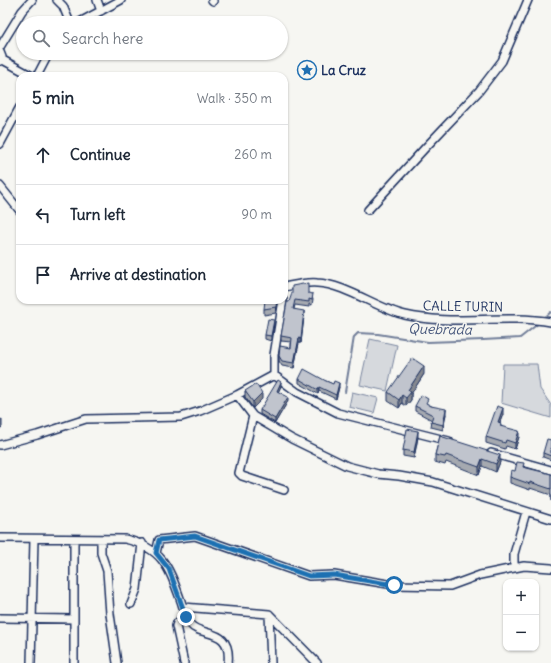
<!DOCTYPE html>
<meta charset="utf-8">
<style>
:root{--surface:#fff;--page:#f2f2f3;--text:#1f2937;--muted:#747a83;--line:#e0e1e3}
body{margin:0;font-family:Delius,sans-serif;background:var(--page);color:var(--text)}
.controls{position:absolute;right:12px;bottom:12px;display:grid;overflow:hidden;border-radius:8px;box-shadow:0 1px 3px #0004}
.controls button{width:36px;height:36px;display:grid;place-items:center;padding:0;border:0;border-bottom:1px solid var(--line);background:var(--surface);color:var(--text);font:20px sans-serif}
.stop{position:absolute;width:12px;height:12px;margin:-9px;border:3px solid #1f6fb2;border-radius:50%;background:#fff}
.stop.end{background:#1f6fb2;border-color:#fff;box-shadow:0 1px 4px #0008}
.list{margin:0;padding:0;list-style:none}
h2{display:flex;justify-content:space-between;align-items:center;height:52px;margin:0;padding:0 16px;font-size:17px}
h2 small{font-size:13px;font-weight:400;color:var(--muted)}
.list li{display:grid;grid-template-columns:26px 1fr auto;gap:12px;align-items:center;box-sizing:border-box;height:60px;padding:0 16px;border-top:1px solid var(--line)}
.list b{display:block;font-size:15px;white-space:nowrap}
.list em{font-size:13px;font-style:normal;color:var(--muted)}
.icon{flex:none;width:22px;height:22px;fill:none;stroke:currentColor;stroke-width:2;stroke-linecap:round;stroke-linejoin:round}
.map{position:relative;flex:none;width:551px;height:663px;overflow:hidden}
.search{position:absolute;background:var(--surface);box-shadow:0 1px 3px #0004;left:16px;top:16px;width:272px;height:44px;display:flex;align-items:center;gap:10px;box-sizing:border-box;padding:0 14px;border-radius:22px;color:var(--muted);font-size:15px}
.panel{position:absolute;background:var(--surface);box-shadow:0 1px 3px #0004;left:16px;top:72px;width:272px;height:232px;border-radius:12px}
.map>svg:first-child{display:block}
</style>
<div class="map">
<svg width="551" height="663" viewBox="0 0 551 663">
<rect width="100%" height="100%" fill="#f6f6f2"/>
<filter id="ink" filterUnits="userSpaceOnUse"><feTurbulence type="fractalNoise" baseFrequency=".025" numOctaves="2"/><feDisplacementMap in="SourceGraphic" scale="8" xChannelSelector="R" yChannelSelector="G"/><feConvolveMatrix kernelMatrix="1 2 1 2 8 2 1 2 1" color-interpolation-filters="sRGB"/></filter>
<g filter="url(#ink)">
<path fill="#d6d9dd" stroke="#78849e" d="M370 339 397 345 387 391 360 385Z
M503 364H537L540 389 551 405V418L501 403Z
M352 392 378 398 374 413 349 407Z"/>
<g fill="none" stroke-linecap="round" stroke-linejoin="round">
<path stroke="#717e99" stroke-width="2" d="M544 318 551 312
M345 392 354 337 358 333 378 334 428 342 483 340 520 338 539 323"/>
<g stroke="#1b2f5e" stroke-width="10">
<path id="minor" d="M57 0 63 6 70 23
M97 0 101 11
M212 0 213 1
M78 23 121 0
M0 47 22 11 32 0
M0 52 2 57 0 61
M1 59 32 76
M37 76 49 53
M0 144 20 107
M0 186 20 211
M368 210 425 148 479 91 502 61 528 0
M284 287C295 285 306 282 317 283 345 284 378 309 405 315 452 326 503 314 551 322
M274 375V355L283 300
M237 395 253 416 292 439 347 466 378 474 399 476 433 482 551 519
M253 416 239 473 242 476 284 490
M0 445 37 435 86 419 181 417 200 411 237 395 274 375 297 392 338 413 449 441
M491 453 551 470
M0 538 125 539C163 548 169 568 181 601 184 610 185 616 190 624 201 638 232 626 228 663
M101 540V553L107 571 110 614 117 663
M156 553 159 540 195 536 309 576 334 575 394 585 450 586 480 575 514 568 524 566 551 568
M514 568V554L526 512
M131 604 137 589 142 543
M183 607 269 614 317 663
M269 614 271 663
M0 618 74 619
M31 663 34 539
M74 663V540
M184 663 176 626 177 623 186 617"/>
</g>
<use href="#minor" stroke="#f6f6f2" stroke-width="7"/>
</g>
<path fill="#a5a9b0" stroke="#1b2f5e" d="M308 293 313 299 312 305 309 304V307L295 305 294 309 304 316 301 343H299L294 368 282 366 279 361V356L291 348V342L281 341V336L289 302Z
M278 300 276 313 264 315V309Z
M274 324 271 341 265 339V335Z
M424 374 411 394V400L406 406 402 403 399 408 388 401V392Z
M299 379 326 381 339 387 336 399 319 391 318 394 299 383Z
M281 386 278 392 288 401 275 423 260 414V410Z
M245 391 262 399 253 408 245 397Z
M428 404 446 414 443 430 431 427 432 420 415 411V406Z
M503 414 500 422 501 426 519 437 515 449 506 446 505 449 486 443V437Z
M440 436 500 462 496 472 482 466 479 475 446 462 445 465 435 462V455Z
M418 437 414 458 403 456V450Z
M551 440V460L543 457V453Z
M524 467 551 474V501V495L530 488V490L510 483V477L515 471Z"/>
<path fill="#868990" stroke="#1b2f5e" d="M277 300H278L276 313V307Z
M304 311V316L301 343V339Z
M274 320V324L271 341V336Z
M299 338V343L294 368V363Z
M424 366V374L411 394V400L406 406V398L408 390Z
M281 382V386L277 395V391Z
M339 383V387L336 399V395Z
M319 387V391L318 394V390Z
M262 393V399L253 408V402Z
M402 395V403L399 408V400Z
M288 397V401L275 423V419Z
M503 408V414L498 427V422Z
M446 409V414L443 430V425Z
M2 419V427L0 429V420Z
M418 431V437L414 458V452Z
M519 431V437L515 449V443Z
M500 455V462L496 472V464Z
M482 459V466L479 475V467Z"/>
<path fill="#c0c4cd" stroke="#1b2f5e" d="M308 283V293L313 294 312 300 309 299V302L295 300 293 309 304 311 301 339 299 338 294 363 282 361 279 356 280 346 291 348 292 338 281 336 287 302H289L292 293V286Z
M265 300H277L276 307 264 309Z
M268 319 274 320 271 336 265 335Z
M412 358 424 366 408 390 411 392 406 398 402 395 399 400 388 392Z
M304 369 326 381 333 384 334 381 339 383 336 395 319 387 318 390 299 379Z
M278 380 281 382 277 391 288 397 275 419 260 410Z
M256 384 262 393 253 402 245 391Z
M421 395 428 399 426 403 431 406 446 409 443 425 431 422 433 415 415 406Z
M497 406 503 408 498 422 501 423 500 426 519 431 515 443 506 440 505 443 486 437Z
M407 429 418 431 414 452 403 450Z
M440 436 500 455 496 464 482 459 479 467 446 455 445 457 435 455Z
M547 439 551 440V456L543 453Z
M517 462 524 463 523 467 551 474V489L530 482V484L510 477 511 470 515 471Z"/>
</g>
<g fill="none" stroke-linecap="round" stroke-linejoin="round" filter="url(#ink)">
<path stroke="#1f6fb2" stroke-width="5" d="M186 617 169 569 156 553 159 540 195 536 309 576 334 575 394 585"/>
</g>
<defs>
<g id="sight-ring" transform="scale(1)"><circle r="9.5" fill="#f6f6f2" stroke="#1f6fb2" stroke-width="1.5"/><path d="M0-6L1.8-2.2L6-1.7L2.9 1.2L3.7 5.4L0 3.3L-3.7 5.4L-2.9 1.2L-6-1.7L-1.8-2.2Z" fill="#1f6fb2"/></g>
</defs>
<g fill-rule="evenodd">
<use href="#sight-ring" x="307" y="70"/>
</g>
<g text-anchor="middle" stroke-width="3" stroke-linejoin="round" paint-order="stroke">
<g font-size="13" font-weight="bold" fill="#1b2f5e" stroke="#f6f6f2" text-anchor="start">
<text x="321" y="75">La Cruz</text>
</g>
<g font-size="13" fill="#1b2f5e" stroke="#f6f6f2">
<text transform="translate(463 306) rotate(1)" y="5">CALLE TURIN</text>
</g>
<g font-size="14" font-style="italic" fill="#46567b" stroke="#f6f6f2">
<text transform="translate(440 329) rotate(1)" y="5">Quebrada</text>
</g>
</g>
</svg>
<div class="controls">
<button>+</button>
<button>−</button>
</div>
<div class="stop" style="left:394px;top:585px"></div>
<div class="stop end" style="left:186px;top:617px"></div>
<div class="search"><svg class="icon" aria-label="search" viewBox="0 0 24 24"><circle cx="10" cy="10" r="6"/><path d="M15 15l6 6"/></svg>Search here</div>
<section class="panel">
<h2>5 min<small>Walk · 350 m</small></h2>
<ul class="list">
<li><svg class="icon" aria-label="ahead" viewBox="0 0 24 24"><path d="M12 20V5M6 11l6-6 6 6"/></svg><div><b>Continue</b></div><em>260 m</em></li>
<li><svg class="icon" aria-label="left" viewBox="0 0 24 24"><path d="M17 20v-9H6M10 6l-5 5 5 5"/></svg><div><b>Turn left</b></div><em>90 m</em></li>
<li><svg class="icon" aria-label="arrive" viewBox="0 0 24 24"><path d="M6 21V4h12l-3 4 3 4H6"/></svg><div><b>Arrive at destination</b></div></li>
</ul>
</section>
</div>
